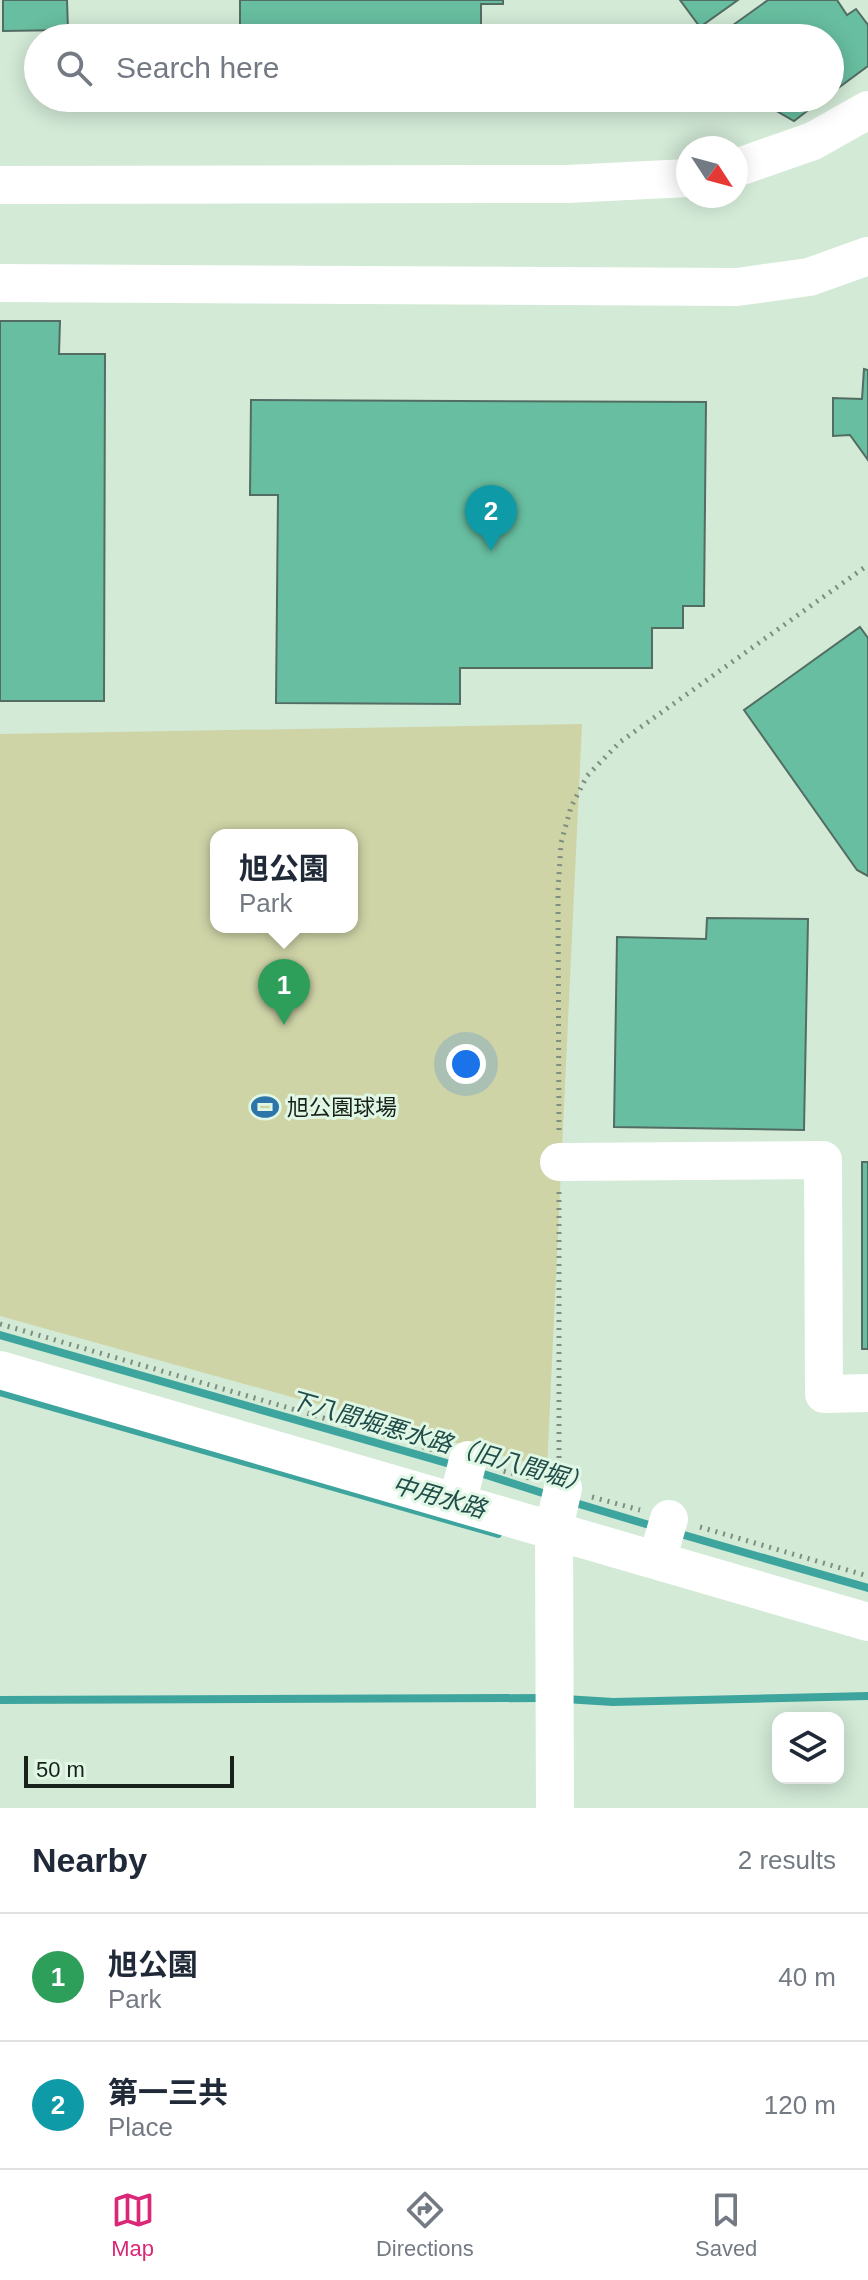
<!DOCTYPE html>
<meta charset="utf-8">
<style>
:root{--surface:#fff;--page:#f2f2f3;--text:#1f2937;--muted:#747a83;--line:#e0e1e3;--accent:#db2777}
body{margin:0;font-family:Helvetica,"Noto Sans JP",sans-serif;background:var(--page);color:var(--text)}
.controls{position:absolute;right:24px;bottom:24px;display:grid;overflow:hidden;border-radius:16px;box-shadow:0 4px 20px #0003}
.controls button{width:72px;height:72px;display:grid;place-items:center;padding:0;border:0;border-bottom:2px solid var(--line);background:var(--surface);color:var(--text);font:40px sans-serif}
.compass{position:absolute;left:676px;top:136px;width:72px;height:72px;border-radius:50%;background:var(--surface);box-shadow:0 4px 20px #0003;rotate:126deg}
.scale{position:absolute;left:24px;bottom:20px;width:210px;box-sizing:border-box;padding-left:8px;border:4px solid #172019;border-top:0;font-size:22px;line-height:28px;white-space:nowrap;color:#172019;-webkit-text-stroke:6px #e0f7e5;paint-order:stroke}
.you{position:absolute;left:466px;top:1064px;width:28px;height:28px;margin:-20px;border:6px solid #fff;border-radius:50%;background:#1a73e8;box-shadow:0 0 0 12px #1a73e833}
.badge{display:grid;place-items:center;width:52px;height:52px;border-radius:50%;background:var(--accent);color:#fff;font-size:26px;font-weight:700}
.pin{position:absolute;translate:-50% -66px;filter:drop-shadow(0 2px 4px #0008)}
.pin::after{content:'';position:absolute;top:42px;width:28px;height:24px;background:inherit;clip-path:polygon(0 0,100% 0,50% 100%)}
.popup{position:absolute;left:210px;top:829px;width:148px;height:104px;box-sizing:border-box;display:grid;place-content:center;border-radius:16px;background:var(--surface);filter:drop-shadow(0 2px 6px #0005);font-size:26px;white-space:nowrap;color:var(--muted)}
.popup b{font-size:30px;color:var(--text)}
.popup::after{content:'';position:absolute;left:50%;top:100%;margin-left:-16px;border:16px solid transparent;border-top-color:var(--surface)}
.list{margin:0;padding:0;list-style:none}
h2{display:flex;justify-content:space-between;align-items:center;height:104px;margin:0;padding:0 32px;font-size:34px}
h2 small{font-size:26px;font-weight:400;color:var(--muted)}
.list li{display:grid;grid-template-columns:52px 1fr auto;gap:24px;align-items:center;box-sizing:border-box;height:128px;padding:0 32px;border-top:2px solid var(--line)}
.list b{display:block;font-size:30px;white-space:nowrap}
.list p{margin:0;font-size:26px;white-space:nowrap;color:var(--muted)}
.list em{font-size:26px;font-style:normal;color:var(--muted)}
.icon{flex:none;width:44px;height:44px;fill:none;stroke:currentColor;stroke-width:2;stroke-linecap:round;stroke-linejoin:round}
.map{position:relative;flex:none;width:868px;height:1808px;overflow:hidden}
.search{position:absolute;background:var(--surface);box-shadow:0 4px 20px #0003;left:24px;right:24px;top:24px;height:88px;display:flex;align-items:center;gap:20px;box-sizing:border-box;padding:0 28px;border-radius:44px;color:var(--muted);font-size:30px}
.sheet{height:360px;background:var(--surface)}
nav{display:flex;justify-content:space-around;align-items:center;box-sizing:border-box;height:112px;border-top:2px solid var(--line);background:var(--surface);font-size:22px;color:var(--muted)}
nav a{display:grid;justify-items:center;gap:4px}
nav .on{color:var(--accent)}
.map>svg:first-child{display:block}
</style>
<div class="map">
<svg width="868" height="1808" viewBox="0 0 868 1808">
<rect width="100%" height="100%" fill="#d3ead7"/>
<path fill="#cfd4a7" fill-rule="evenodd" d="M582 724 547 1468 0 1316V734ZM216 835H352V927H216Z"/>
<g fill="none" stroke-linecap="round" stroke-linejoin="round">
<path stroke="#3da59d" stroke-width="8" d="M0 1335 457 1466
M0 1392 498 1534
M474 1471 552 1496
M569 1501 656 1527
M677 1533 868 1588
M565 1699 613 1702 868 1696
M0 1700 543 1698"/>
</g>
<path fill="#68bea0" stroke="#536d63" stroke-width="2" d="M3 0H67L68 30 3 31Z
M240 0H503V4H481V38H240Z
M680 0H738L700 27Z
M768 0H837L847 15 856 9 868 25V66L830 94V38H715Z
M711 98H734L719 109Z
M754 98H824L794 121Z
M0 321H60L59 354H105L104 701H0Z
M864 369 868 370V460L850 435 833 436V398L862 399Z
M251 400 706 402 704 606H683V628H652V668H460V704L276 703 278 495H250Z
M860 627 868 638V876L857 870 744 710Z
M707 918 808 919 804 1130 614 1127 617 937 706 939Z
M862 1162H868V1349H862Z"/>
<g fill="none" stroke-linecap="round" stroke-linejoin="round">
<path stroke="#7e8e81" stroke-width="5" stroke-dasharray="2 6" stroke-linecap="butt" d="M559 1130 558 891 561 843 571 807 587 776 620 742 868 565
M0 1324 437 1451
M559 1458V1192
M496 1469 533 1479
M592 1497 640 1510
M700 1527 868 1576"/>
<path stroke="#fff" stroke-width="38" d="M736 168 813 141 868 110
M0 185 567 184 688 178
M0 283 737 287 809 277 868 256
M559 1162 823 1160 824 1394 868 1393
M0 1370 868 1622
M458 1500 468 1460
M657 1560 669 1519
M555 1808 554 1528 563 1488"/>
</g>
<defs>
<g id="stadium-bare" transform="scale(2.16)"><path d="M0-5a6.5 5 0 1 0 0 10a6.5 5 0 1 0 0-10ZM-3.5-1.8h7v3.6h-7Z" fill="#2d75a9" stroke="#e0f7e5" stroke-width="2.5" paint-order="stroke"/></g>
</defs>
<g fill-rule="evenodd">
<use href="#stadium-bare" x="265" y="1107"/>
</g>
<g text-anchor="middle" stroke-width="6" stroke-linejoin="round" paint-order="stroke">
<g font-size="22" fill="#172019" stroke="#e0f7e5" text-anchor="start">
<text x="287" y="1115">旭公園球場</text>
</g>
<g font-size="24" font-style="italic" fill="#204d49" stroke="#e0f7e5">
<text transform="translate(440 1442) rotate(16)" y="8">下八間堀悪水路（旧八間堀）</text>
<text transform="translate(439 1497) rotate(16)" y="8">中用水路</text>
</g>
</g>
</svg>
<div class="controls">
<button><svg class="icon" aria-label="layers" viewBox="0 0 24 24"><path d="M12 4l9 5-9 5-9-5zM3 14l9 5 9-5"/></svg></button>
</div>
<svg class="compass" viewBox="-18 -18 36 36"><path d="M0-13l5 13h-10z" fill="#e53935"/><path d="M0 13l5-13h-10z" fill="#747a83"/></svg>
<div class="scale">50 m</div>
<div class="you"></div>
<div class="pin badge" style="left:284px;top:1025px;background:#2e9e5b">1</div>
<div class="popup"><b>旭公園</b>Park</div>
<div class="pin badge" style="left:491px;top:551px;background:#0f9aa8">2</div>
<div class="search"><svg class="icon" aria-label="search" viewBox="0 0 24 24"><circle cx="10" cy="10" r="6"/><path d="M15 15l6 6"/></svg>Search here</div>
</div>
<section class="sheet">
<h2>Nearby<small>2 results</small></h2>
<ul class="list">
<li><span class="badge" style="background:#2e9e5b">1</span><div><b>旭公園</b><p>Park</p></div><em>40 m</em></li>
<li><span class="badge" style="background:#0f9aa8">2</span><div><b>第一三共</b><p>Place</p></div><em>120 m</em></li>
</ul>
</section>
<nav>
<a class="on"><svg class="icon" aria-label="map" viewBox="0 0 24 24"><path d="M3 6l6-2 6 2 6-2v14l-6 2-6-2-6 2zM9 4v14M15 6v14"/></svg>Map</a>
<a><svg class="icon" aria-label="directions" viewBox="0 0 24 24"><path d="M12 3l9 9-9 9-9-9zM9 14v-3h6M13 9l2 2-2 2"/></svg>Directions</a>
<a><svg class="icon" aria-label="saved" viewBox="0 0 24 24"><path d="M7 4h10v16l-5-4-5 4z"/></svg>Saved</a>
</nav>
